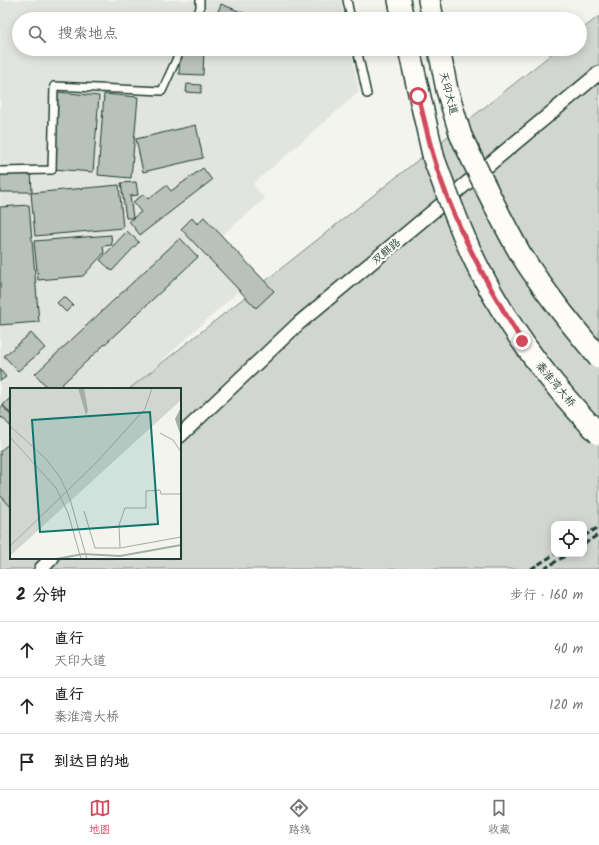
<!DOCTYPE html>
<html lang="zh">
<meta charset="utf-8">
<style>
:root{--surface:#fff;--page:#f6f6f6;--text:#222;--muted:#767676;--line:#e0e0e0;--accent:#d1495b}
body{margin:0;font-family:Kalam,"LXGW WenKai TC",sans-serif;background:var(--page);color:var(--text)}
.controls{position:absolute;right:12px;bottom:12px;display:grid;overflow:hidden;border-radius:8px;box-shadow:0 2px 10px #0003}
.controls button{width:36px;height:36px;display:grid;place-items:center;padding:0;border:0;border-bottom:1px solid var(--line);background:var(--surface);color:var(--text);font:20px sans-serif}
.stop{position:absolute;width:12px;height:12px;margin:-9px;border:3px solid #d1495b;border-radius:50%;background:#fff}
.stop.end{background:#d1495b;border-color:#fff;box-shadow:0 1px 4px #0008}
.list{margin:0;padding:0;list-style:none}
h2{display:flex;justify-content:space-between;align-items:center;height:52px;margin:0;padding:0 16px;font-size:17px}
h2 small{font-size:13px;font-weight:400;color:var(--muted)}
.list li{display:grid;grid-template-columns:26px 1fr auto;gap:12px;align-items:center;box-sizing:border-box;height:56px;padding:0 16px;border-top:1px solid var(--line)}
.list b{display:block;font-size:15px;white-space:nowrap}
.list p{margin:0;font-size:13px;white-space:nowrap;color:var(--muted)}
.list em{font-size:13px;font-style:normal;color:var(--muted)}
.icon{flex:none;width:22px;height:22px;fill:none;stroke:currentColor;stroke-width:2;stroke-linecap:round;stroke-linejoin:round}
.map{position:relative;flex:none;width:599px;height:569px;overflow:hidden}
.search{position:absolute;background:var(--surface);box-shadow:0 2px 10px #0003;left:12px;right:12px;top:12px;height:44px;display:flex;align-items:center;gap:10px;box-sizing:border-box;padding:0 14px;border-radius:22px;color:var(--muted);font-size:15px}
.sheet{height:220px;background:var(--surface)}
nav{display:flex;justify-content:space-around;align-items:center;box-sizing:border-box;height:56px;border-top:1px solid var(--line);background:var(--surface);font-size:11px;color:var(--muted)}
nav a{display:grid;justify-items:center;gap:2px}
nav .on{color:var(--accent)}
.map>svg:first-child{display:block}
</style>
<div class="map">
<svg width="599" height="569" viewBox="0 0 599 569">
<rect width="100%" height="100%" fill="#f4f4ef"/>
<filter id="ink" filterUnits="userSpaceOnUse"><feTurbulence type="fractalNoise" baseFrequency=".025" numOctaves="2"/><feDisplacementMap in="SourceGraphic" scale="8" xChannelSelector="R" yChannelSelector="G"/><feConvolveMatrix kernelMatrix="1 2 1 2 8 2 1 2 1" color-interpolation-filters="sRGB"/></filter>
<g filter="url(#ink)">
<path fill="#e2e5df" d="M0 0H341L344 19H19V49H351L359 92 253 184 265 199 207 248 243 287 131 389H11V514L0 502Z"/>
<path fill="#d1d6d1" stroke="#788a82" fill-rule="evenodd" d="M599 16V569H0V491L11 482V558H180V389H129L558 49H580V31ZM554 524H584V554H554Z"/>
<path fill="#b9c1bb" stroke="#1f3d34" d="M221 4 259 19H215Z
M109 15 120 16V19H109Z
M180 49H204L203 75 179 74Z
M187 84 201 85V93L186 92Z
M58 92 99 96 93 172 52 169Z
M104 94 138 97 131 178 98 175Z
M196 125 203 158 143 172 136 139Z
M203 168 212 180 140 235 129 221 141 212 133 202 144 194 148 199 166 185 171 191Z
M31 171 32 192H0V172Z
M136 182 138 195 130 196 133 218H126L121 183Z
M119 185 123 228 35 236 31 193Z
M29 205 39 322 0 325V207Z
M204 217 274 291 256 308 181 229 192 218 197 224Z
M127 231 139 242 112 271 100 260Z
M111 235 112 245 103 246 104 253 83 276 38 280 34 241Z
M180 238 198 257 57 389H49L35 374Z
M64 296 73 305 66 312 57 303Z
M31 333 45 348 18 371 4 356Z
M0 369 6 377 0 381Z
M11 397V414L3 405Z
M3 406 11 416V427L2 417 0 419V408Z
M11 442V507L0 495V451Z"/>
<g fill="none" stroke-linecap="round" stroke-linejoin="round">
<g stroke="#1f3d34" stroke-width="10">
<path id="service" d="M347 0 351 19
M195 19 200 8V0
M357 49 367 94
M0 171 52 170 54 86 162 91 181 49"/>
</g>
<g stroke="#1f3d34" stroke-width="16">
<path id="minor" d="M180 436 299 323 599 73
M41 569 52 558"/>
</g>
<g stroke="#1f3d34" stroke-width="24">
<path id="primary" d="M399 0 403 19
M429 0 433 19
M409 49 434 159
M439 49 447 90 461 136"/>
</g>
<use href="#service" stroke="#fdfcf7" stroke-width="7"/>
<use href="#minor" stroke="#fdfcf7" stroke-width="13"/>
<use href="#primary" stroke="#fdfcf7" stroke-width="21"/>
<path stroke="#1f3d34" stroke-width="3" stroke-dasharray="6 3" stroke-linecap="butt" d="M584 536 599 527
M584 544 599 534
M531 569 555 554
M544 569 568 554"/>
<g stroke="#1f3d34" stroke-width="24" stroke-linecap="butt">
<path id="primary-bridge" d="M461 136C480 175 498 215 520 253 543 290 571 324 599 358
M434 159C448 196 461 234 479 269 510 330 551 385 599 434"/>
</g>
<use href="#primary-bridge" stroke="#fdfcf7" stroke-width="21"/>
</g>
</g>
<g fill="none" stroke-linecap="round" stroke-linejoin="round" filter="url(#ink)">
<path stroke="#d1495b" stroke-width="5" d="M418 96C424 117 428 138 434 158 453 223 486 284 522 341"/>
</g>
<g text-anchor="middle" stroke-width="4" stroke-linejoin="round" paint-order="stroke">
<g font-size="11" fill="#1f3d34" stroke="#fdfcf7">
<text transform="translate(449 93) rotate(75)" y="4">天印大道</text>
<text transform="translate(386 251) rotate(-40)" y="4">双麒路</text>
<text transform="translate(556 384) rotate(50)" y="4">秦淮湾大桥</text>
</g>
</g>
<g transform="translate(10 388)">
<rect width="171" height="171" fill="#f4f4ef"/>
<path d="M0 0H171V12L0 168Z" fill="#d1d6d1"/>
<path d="M68 0H74L78 23 76 27ZM171 19V49L165 31Z" fill="#a3aea7"/>
<path fill="none" stroke="#a3aea7" stroke-width="2" d="M46 171 73 166 110 168 171 157"/>
<path fill="none" stroke="#9faba4" stroke-width="1" d="M0 38 35 70 50 89 60 111 77 171M150 45 163 52 171 64M0 49 46 100 58 125 71 171M74 123 85 160H110L171 149M0 158 85 76 135 21 142 0M110 160 109 137 115 120H136V103L150 102 151 106H171"/>
<path fill="#0f766e" fill-opacity="0.15" stroke="#0f766e" stroke-width="2" d="M140 24 148 136 30 144 22 32Z"/>
<rect width="171" height="171" fill="none" stroke="#1f3d34" stroke-width="2"/>
</g>
</svg>
<div class="controls">
<button><svg class="icon" aria-label="locate" viewBox="0 0 24 24"><circle cx="12" cy="12" r="6"/><path d="M12 2v4M12 18v4M2 12h4M18 12h4"/></svg></button>
</div>
<div class="stop" style="left:418px;top:96px"></div>
<div class="stop end" style="left:522px;top:341px"></div>
<div class="search"><svg class="icon" aria-label="search" viewBox="0 0 24 24"><circle cx="10" cy="10" r="6"/><path d="M15 15l6 6"/></svg>搜索地点</div>
</div>
<section class="sheet">
<h2>2 分钟<small>步行 · 160 m</small></h2>
<ul class="list">
<li><svg class="icon" aria-label="ahead" viewBox="0 0 24 24"><path d="M12 20V5M6 11l6-6 6 6"/></svg><div><b>直行</b><p>天印大道</p></div><em>40 m</em></li>
<li><svg class="icon" aria-label="ahead" viewBox="0 0 24 24"><path d="M12 20V5M6 11l6-6 6 6"/></svg><div><b>直行</b><p>秦淮湾大桥</p></div><em>120 m</em></li>
<li><svg class="icon" aria-label="arrive" viewBox="0 0 24 24"><path d="M6 21V4h12l-3 4 3 4H6"/></svg><div><b>到达目的地</b></div></li>
</ul>
</section>
<nav>
<a class="on"><svg class="icon" aria-label="map" viewBox="0 0 24 24"><path d="M3 6l6-2 6 2 6-2v14l-6 2-6-2-6 2zM9 4v14M15 6v14"/></svg>地图</a>
<a><svg class="icon" aria-label="directions" viewBox="0 0 24 24"><path d="M12 3l9 9-9 9-9-9zM9 14v-3h6M13 9l2 2-2 2"/></svg>路线</a>
<a><svg class="icon" aria-label="saved" viewBox="0 0 24 24"><path d="M7 4h10v16l-5-4-5 4z"/></svg>收藏</a>
</nav>
